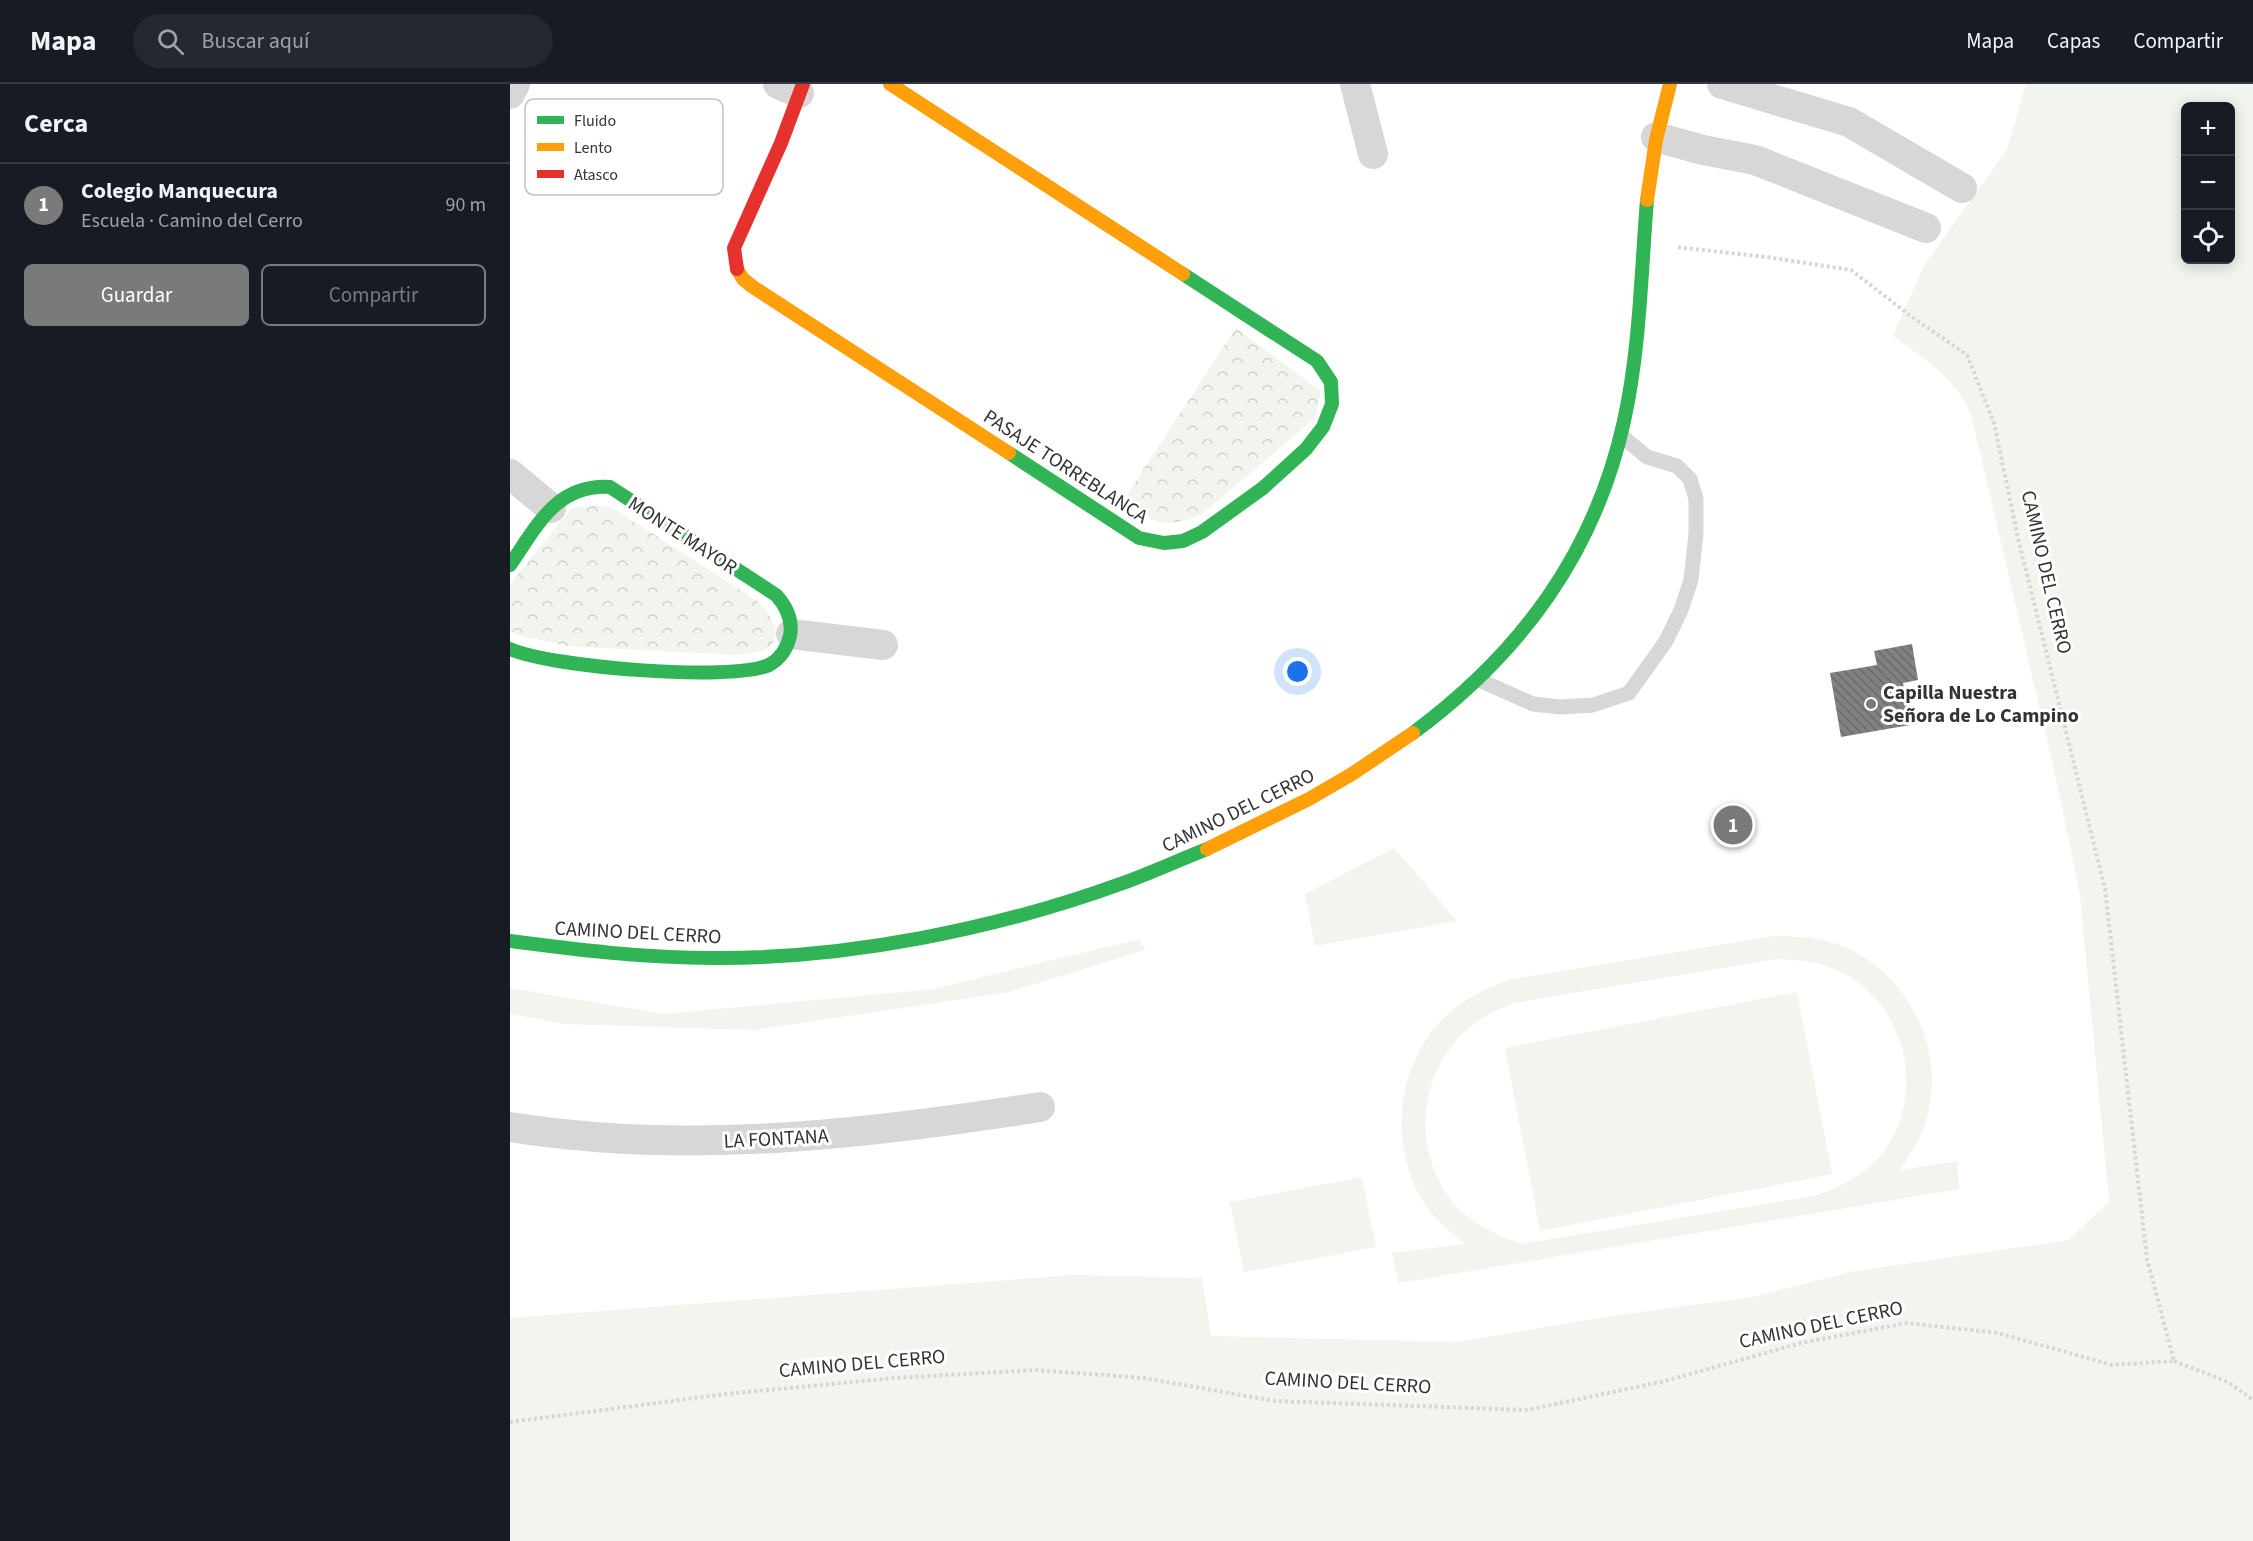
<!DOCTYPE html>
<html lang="es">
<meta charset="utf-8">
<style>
:root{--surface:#171b24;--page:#242831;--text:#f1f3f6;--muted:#9ea1a6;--line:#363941;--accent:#7a7a7a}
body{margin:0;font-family:"Source Sans 3",sans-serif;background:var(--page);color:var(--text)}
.controls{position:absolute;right:18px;top:18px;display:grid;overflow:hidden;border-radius:9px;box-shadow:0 3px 15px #0003}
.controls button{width:54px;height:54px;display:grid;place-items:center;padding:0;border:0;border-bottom:2px solid var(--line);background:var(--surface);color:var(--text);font:30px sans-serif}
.you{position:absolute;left:788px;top:588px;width:21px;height:21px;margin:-15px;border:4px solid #fff;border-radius:50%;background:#1a73e8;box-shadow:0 0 0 9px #1a73e833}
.badge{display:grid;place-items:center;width:39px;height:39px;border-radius:50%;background:var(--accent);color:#fff;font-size:20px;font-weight:700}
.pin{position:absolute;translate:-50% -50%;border:3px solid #fff;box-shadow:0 2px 6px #0006}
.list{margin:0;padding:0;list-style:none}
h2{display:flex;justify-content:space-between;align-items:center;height:78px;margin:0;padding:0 24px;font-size:26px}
h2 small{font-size:20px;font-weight:400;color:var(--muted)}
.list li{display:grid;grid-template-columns:39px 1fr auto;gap:18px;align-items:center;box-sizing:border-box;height:84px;padding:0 24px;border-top:2px solid var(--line)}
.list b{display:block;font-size:22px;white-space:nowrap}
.list p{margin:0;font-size:20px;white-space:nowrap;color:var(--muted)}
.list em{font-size:20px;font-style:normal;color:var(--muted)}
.actions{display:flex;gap:12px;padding:18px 24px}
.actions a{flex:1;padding:14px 0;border:2px solid var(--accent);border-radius:9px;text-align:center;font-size:21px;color:var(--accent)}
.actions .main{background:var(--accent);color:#fff}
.icon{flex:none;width:33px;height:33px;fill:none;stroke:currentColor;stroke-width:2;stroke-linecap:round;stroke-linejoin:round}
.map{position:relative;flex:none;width:1743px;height:1457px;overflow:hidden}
header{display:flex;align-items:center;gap:36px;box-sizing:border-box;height:84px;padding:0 30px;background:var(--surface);border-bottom:2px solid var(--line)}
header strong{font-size:28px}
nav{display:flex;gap:33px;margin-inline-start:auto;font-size:21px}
.search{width:420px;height:54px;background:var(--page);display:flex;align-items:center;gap:15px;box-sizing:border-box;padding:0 21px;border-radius:33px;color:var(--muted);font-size:22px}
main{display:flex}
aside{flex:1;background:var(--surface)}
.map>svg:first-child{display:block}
</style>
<header>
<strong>Mapa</strong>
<div class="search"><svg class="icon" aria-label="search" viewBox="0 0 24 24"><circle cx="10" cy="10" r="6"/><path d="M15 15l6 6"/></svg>Buscar aquí</div>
<nav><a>Mapa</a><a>Capas</a><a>Compartir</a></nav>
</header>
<main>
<aside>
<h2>Cerca<small></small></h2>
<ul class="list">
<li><span class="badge">1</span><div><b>Colegio Manquecura</b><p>Escuela · Camino del Cerro</p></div><em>90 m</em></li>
</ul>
<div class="actions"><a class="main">Guardar</a><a>Compartir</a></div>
</aside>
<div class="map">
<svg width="1743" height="1457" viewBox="0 0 1743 1457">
<defs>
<pattern id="park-crowns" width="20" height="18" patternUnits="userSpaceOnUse" patternTransform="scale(1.5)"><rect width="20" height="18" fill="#f1f5ed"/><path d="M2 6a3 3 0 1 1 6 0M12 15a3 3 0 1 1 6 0" fill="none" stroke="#cfd2cc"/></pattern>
<pattern id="building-back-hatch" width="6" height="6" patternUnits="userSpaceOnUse" patternTransform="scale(1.5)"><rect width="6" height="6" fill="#818181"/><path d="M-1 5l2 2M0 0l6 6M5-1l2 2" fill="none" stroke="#6a6a6a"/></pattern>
</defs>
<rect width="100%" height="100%" fill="#fff"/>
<path fill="#f1f5ed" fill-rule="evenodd" d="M1516 0H1743V1457H0V1234L562 1191 692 1194 701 1252 948 1258 1095 1233 1243 1213 1346 1187 1559 1156 1599 1117 1570 811 1545 690 1462 334C1448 295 1416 276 1383 252L1414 181 1497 66ZM1676 22H1720V176H1676Z
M884 764 947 837 805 862 795 810Z
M1264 852C1292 852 1320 854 1345 868 1404 899 1436 973 1416 1037 1410 1055 1400 1070 1390 1086L1447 1077 1449 1105 889 1199 882 1169 955 1160C941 1148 926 1137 916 1122 874 1059 887 966 949 921 964 910 981 903 998 896ZM1266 875C1289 876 1312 878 1333 889 1407 928 1420 1037 1352 1089 1337 1100 1321 1106 1303 1112L1011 1160C989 1152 968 1143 951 1127 899 1075 905 984 964 940 976 930 990 925 1004 919Z
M630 855 635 866 499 908 244 946 55 940 0 930V904L154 930 424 905Z
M1287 908 1322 1090 1030 1147 995 964Z
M852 1093 866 1163 734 1188 720 1118Z"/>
<path fill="url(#park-crowns)" d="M726 244 811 307 805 334 691 431C654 445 642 440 614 415Z
M85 421 103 424 246 516C260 529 280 556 251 567 243 569 234 570 226 571L57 562 7 551 0 546V500L62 424Z"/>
<path fill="url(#building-back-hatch)" d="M1402 560 1408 596 1393 599 1400 641 1331 653 1320 589 1367 581 1364 567Z"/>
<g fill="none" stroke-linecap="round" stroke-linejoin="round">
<path stroke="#d6d6d6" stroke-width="4" stroke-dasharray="3 3" stroke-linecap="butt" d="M1664 1277 1718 1298 1743 1316
M0 1338 216 1310 384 1294 525 1286 634 1294 765 1317 1017 1326 1155 1297 1291 1259 1397 1239 1488 1249 1602 1281 1664 1277 1637 1175 1595 805 1508 454 1484 339 1457 271 1402 233 1341 186 1257 173 1166 163"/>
<path stroke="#d7d7d7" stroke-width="15" d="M969 596 1023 620 1050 623 1083 621 1119 609 1156 557 1171 526 1181 496 1186 449V415L1180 395 1167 382 1137 373 1113 353"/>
<path stroke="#d7d7d7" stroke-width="30" d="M268 0 289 9
M845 0 863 70
M1212 0 1339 38 1452 104
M0 10 5 0
M1146 53 1193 66 1245 76 1416 144
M0 390 41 424
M281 550 373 561
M0 1043C177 1071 354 1051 530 1023"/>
<path stroke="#30b455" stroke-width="14" d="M499 369 629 454 654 459 673 457 692 448 753 404 796 365 813 343 822 320 821 298 807 277 673 190
M0 481C27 442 46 400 100 403L266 511C277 523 283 536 280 552 277 565 270 575 259 581 221 598 39 583 0 565
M903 649C1011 569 1085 469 1114 337 1130 265 1131 189 1137 116
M0 857C68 866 135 874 203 874 337 875 487 845 613 799 641 789 669 776 697 765"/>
<path stroke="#ff9f0a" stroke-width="14" d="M380 0 673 190
M1137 116 1146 56 1160 0
M227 185 233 195 243 203 499 369
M697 765 799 715 842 690 903 649"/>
<path stroke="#e5322d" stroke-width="14" d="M227 185 224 164 271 59 293 0"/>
</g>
<circle fill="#7a7a7a" stroke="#fff" stroke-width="2" cx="1361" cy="620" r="6"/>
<g text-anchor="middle" stroke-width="6" stroke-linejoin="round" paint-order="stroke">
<g font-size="20" fill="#333" stroke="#fff">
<text transform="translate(556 382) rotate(33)" y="7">PASAJE TORREBLANCA</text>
<text transform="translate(173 451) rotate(33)" y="7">MONTE MAYOR</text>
<text transform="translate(1537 488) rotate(77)" y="7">CAMINO DEL CERRO</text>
<text transform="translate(728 726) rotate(-26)" y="7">CAMINO DEL CERRO</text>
<text transform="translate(128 848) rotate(3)" y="7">CAMINO DEL CERRO</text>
<text transform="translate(266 1054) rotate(-3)" y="7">LA FONTANA</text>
<text transform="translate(1311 1240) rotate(-12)" y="7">CAMINO DEL CERRO</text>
<text transform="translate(352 1279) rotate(-5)" y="7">CAMINO DEL CERRO</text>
<text transform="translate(838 1298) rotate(3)" y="7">CAMINO DEL CERRO</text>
</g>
<g font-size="20" font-weight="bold" fill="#333" stroke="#fff" text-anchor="start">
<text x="1373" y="615">Capilla Nuestra<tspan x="1373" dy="23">Señora de Lo Campino</tspan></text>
</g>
</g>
<rect x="15" y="15" width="198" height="96" rx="9" fill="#fff" stroke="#c2c2c2" stroke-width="1.5"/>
<rect x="27" y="32" width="27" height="8" fill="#30b455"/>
<rect x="27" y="59" width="27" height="8" fill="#ff9f0a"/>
<rect x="27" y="86" width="27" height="8" fill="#e5322d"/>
<g font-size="16" fill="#333">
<text x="64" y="42">Fluido</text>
<text x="64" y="69">Lento</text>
<text x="64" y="96">Atasco</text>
</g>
</svg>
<div class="controls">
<button>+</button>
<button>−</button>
<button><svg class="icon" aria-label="locate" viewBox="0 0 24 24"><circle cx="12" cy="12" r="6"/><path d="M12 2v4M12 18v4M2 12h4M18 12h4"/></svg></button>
</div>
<div class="you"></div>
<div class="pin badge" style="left:1223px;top:741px">1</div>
</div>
</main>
